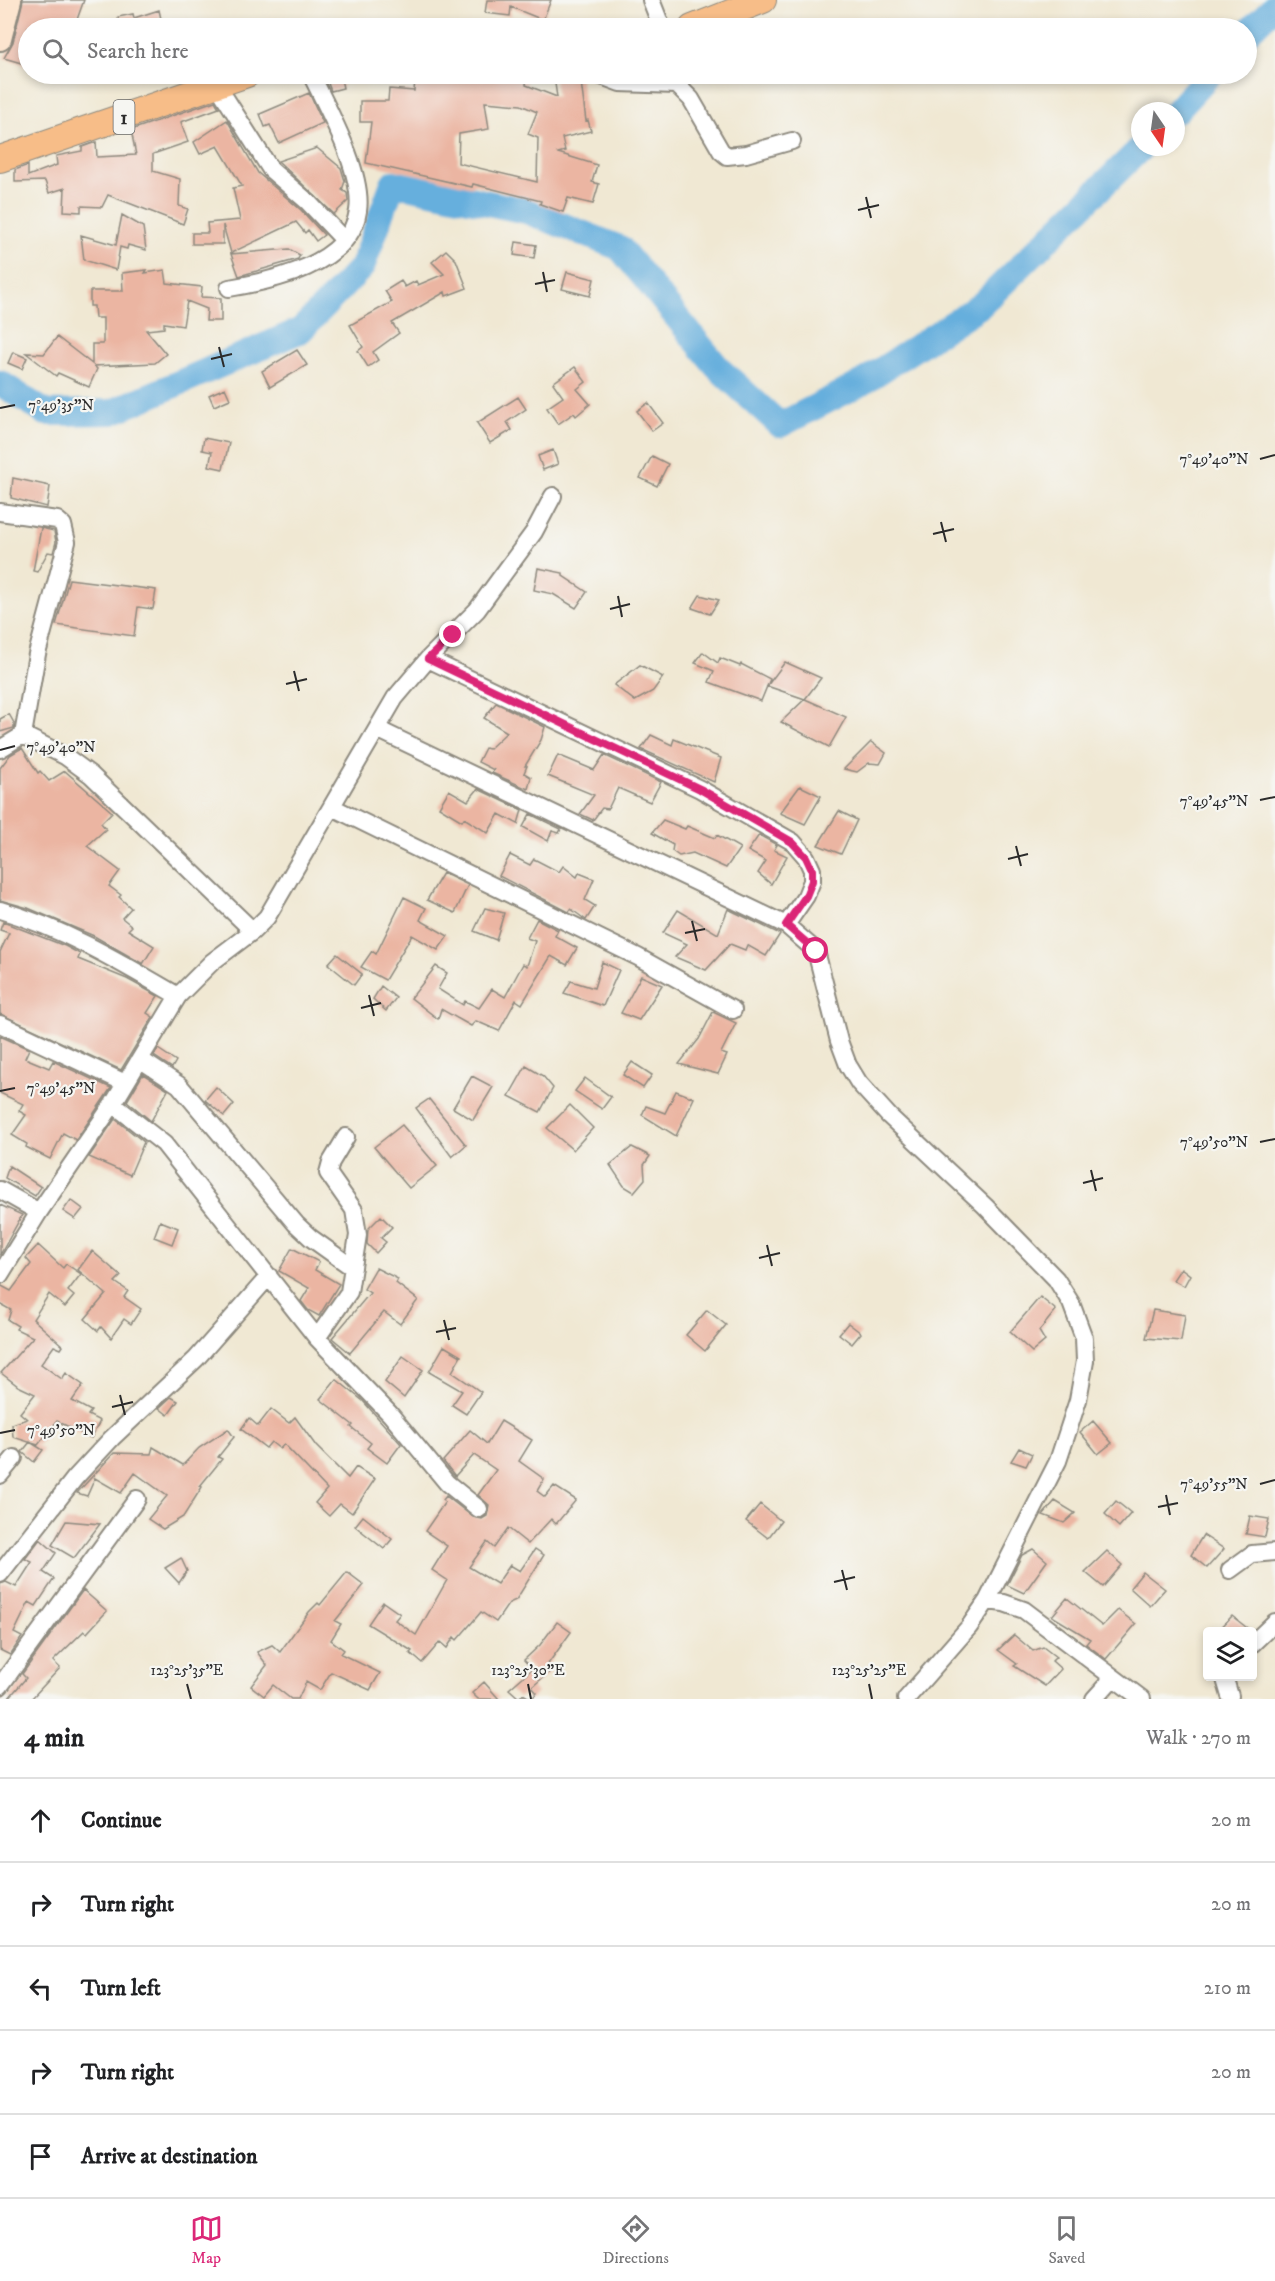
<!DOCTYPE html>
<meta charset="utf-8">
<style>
:root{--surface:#fff;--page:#f6f6f6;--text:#202124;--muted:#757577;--line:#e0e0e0;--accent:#db2777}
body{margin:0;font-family:"IM FELL DW Pica",serif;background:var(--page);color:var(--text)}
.controls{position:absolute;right:18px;bottom:18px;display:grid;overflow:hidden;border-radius:6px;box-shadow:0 3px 9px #0003}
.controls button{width:54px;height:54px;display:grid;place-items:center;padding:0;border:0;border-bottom:2px solid var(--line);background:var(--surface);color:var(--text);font:30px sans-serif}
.compass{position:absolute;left:1131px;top:102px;width:54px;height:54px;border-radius:50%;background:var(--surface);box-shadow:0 3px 9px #0003;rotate:167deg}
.stop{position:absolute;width:18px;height:18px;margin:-14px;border:4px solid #db2777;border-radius:50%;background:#fff}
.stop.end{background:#db2777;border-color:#fff;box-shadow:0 2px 6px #0008}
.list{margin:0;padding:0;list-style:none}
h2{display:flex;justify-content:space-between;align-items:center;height:78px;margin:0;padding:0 24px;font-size:26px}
h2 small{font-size:20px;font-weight:400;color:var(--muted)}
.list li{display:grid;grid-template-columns:39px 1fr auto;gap:18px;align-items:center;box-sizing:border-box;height:84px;padding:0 24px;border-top:2px solid var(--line)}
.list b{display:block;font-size:22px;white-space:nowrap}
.list em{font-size:20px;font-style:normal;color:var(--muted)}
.icon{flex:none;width:33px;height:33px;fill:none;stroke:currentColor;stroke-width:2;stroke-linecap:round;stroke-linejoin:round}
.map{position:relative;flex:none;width:1275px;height:1699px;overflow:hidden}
.search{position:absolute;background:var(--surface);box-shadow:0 3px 9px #0003;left:18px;right:18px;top:18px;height:66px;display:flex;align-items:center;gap:15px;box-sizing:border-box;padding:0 21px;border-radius:33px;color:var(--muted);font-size:22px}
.sheet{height:498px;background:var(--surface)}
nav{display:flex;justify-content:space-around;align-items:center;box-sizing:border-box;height:84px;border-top:2px solid var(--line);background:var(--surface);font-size:16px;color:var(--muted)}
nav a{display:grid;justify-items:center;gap:3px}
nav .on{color:var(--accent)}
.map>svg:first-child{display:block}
</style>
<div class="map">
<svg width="1275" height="1699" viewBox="0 0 1275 1699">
<rect width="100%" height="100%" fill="#f6f6f2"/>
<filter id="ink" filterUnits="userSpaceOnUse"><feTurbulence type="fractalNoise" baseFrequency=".0167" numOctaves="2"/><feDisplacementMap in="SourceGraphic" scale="12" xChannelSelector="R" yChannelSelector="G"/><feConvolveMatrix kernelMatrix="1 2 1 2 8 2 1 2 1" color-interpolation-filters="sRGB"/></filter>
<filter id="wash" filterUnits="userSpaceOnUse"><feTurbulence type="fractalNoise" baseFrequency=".008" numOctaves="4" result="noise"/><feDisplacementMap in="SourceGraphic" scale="24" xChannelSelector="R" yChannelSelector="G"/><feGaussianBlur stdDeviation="1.35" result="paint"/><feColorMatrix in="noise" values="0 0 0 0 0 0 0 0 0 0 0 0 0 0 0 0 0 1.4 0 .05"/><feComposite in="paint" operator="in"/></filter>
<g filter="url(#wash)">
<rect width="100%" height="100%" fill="#f0e8d3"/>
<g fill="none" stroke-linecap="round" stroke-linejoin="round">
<path stroke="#66afdd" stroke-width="26" d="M1246 34 1275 6
M1176 111 1210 74
M0 383 46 413 112 412 301 330 362 267 393 183 526 211 620 248 720 370 780 425 860 384 981 305 1142 147"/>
</g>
<g id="blocks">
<path fill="#ebb5a2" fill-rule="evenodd" d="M23 0H84L74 28H28V65L4 58 13 42Z
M487 0H551L543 20 511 7 510 16 485 13Z
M159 10 163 28H108L107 25 119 22 118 17 133 14 134 18Z
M340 74 343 88 331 91 326 78Z
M440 74 464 80 466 74H527L526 85 557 97 554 77 580 74 586 121 588 120 591 131 562 138 565 151 558 153 597 165 592 182 599 184 593 204 568 198 563 212 540 204 541 201 473 184 472 187 366 163 371 122H360V101H388L389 89 414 91 415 80 438 83ZM485 102 521 105 537 112 528 134 538 138 537 182 458 163 459 134 489 129Z
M309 93 323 123 279 143 270 125 265 127 260 114Z
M215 101 219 108 181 122 188 142 153 154V171L180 179 179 206 188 209 183 224 108 195 102 207 81 206V212L64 211 65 188 49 193 45 181 15 182V170L28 165V176L57 165 56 156 82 151V147L96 142 97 157 136 155 131 130Z
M227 120 258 173 301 210 324 235 316 241 308 230 305 233 296 222 231 253 223 225V244H192V233H208L207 223 240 220 233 188 242 186 218 146 200 154 194 142Z
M317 148 341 168 345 181 342 190 347 193 348 201 334 214 278 161Z
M122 215 143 227 146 250 128 245 127 249 120 247 116 270 84 260 81 235 116 245Z
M516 242 536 245 534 258 514 255Z
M289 249 300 255 298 259 239 276 231 254Z
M446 250 456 260 467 288 446 296 445 292 392 323 399 333 373 352 378 360 368 367 358 351 363 347 350 325 392 302 385 291 401 281 405 287 416 281 418 285 444 274 432 262Z
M147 270 145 273 165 270 167 283 202 287 201 297 221 298V321H206L207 309 187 301 183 326 164 323V328L146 330 166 354 155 363 94 366 97 369 89 387 58 373 56 376 26 353 44 354 57 337 92 364V344H103V318H95L94 306H90V291H123L122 273Z
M567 272 594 279 590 296 562 289Z
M297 350 307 365 270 387 262 371Z
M13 352 27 358 22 369 8 363Z
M575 367 586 382 577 389 590 404 576 416 574 413 558 424 547 408 563 397 553 383Z
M225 388 230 399 214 406 209 395Z
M518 397 526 409 507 422 512 430 490 443 477 423Z
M648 403 663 423 652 431 637 411Z
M204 438 229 443 223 469 209 466 212 452 202 450Z
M553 450 558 464 543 470 538 456Z
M652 456 668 464 657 486 640 478Z
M13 478 50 486 47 507 11 498Z
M41 528 54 531 56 542 53 553 48 552 37 572 33 571Z
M538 568 563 573V576L587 592 576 608 553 594 534 590Z
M69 579 156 590 153 609 138 607 134 636 56 625Z
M700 595 719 600 710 614 692 608Z
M703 652 718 663 720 658 740 666 741 664 770 679 761 701 709 682 714 671 695 663Z
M785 662 821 678 805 699 767 686Z
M640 665 663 677 653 691 635 701 614 685Z
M805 699 846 717 829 747 781 722Z
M496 703 545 727 541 740 525 766H527L524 773 531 777 528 789 492 773 494 770 478 762 485 748 489 749 507 732 484 718Z
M9 714 14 723V728L0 732V719Z
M651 735 672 745 674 739 721 758 714 782 641 749Z
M871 742 886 753 880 764 869 763 857 772 844 769Z
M22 748 38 773 40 771 49 781 65 771 112 812 101 823 106 829 87 846 120 871 109 886 121 895 119 897 131 908 122 918 132 926 128 930 154 946 143 964 94 936 28 908 0 900V768L10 755Z
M558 755 594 770 604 755 661 782 650 802 618 788 608 809 602 808 593 820 580 814 594 795 548 776Z
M800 786 821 796 805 824 780 813Z
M478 789 522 810 518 824 499 814 488 833 464 818 462 821 439 807 449 790 468 801Z
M839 811 857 820 841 854 818 845Z
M530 814 561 829 559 833 552 831 548 841 523 827Z
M663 820 685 829 687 826 715 838 717 835 740 848 726 868 693 853 679 856 672 851 673 845 652 833Z
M759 835 777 845 774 850 787 856 771 884 758 873 766 861 748 851Z
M510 855 530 865 534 859 559 872 563 866 577 877 579 873 594 879 585 900 595 906 586 920 571 909 569 912 499 876Z
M443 873 468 885 455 913 427 900Z
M404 897 426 908 420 920 448 936 438 950 412 935 385 980 361 967 372 951 376 954Z
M485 908 504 913 496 940 474 931Z
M728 909 780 934 766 956 747 945 745 950 730 944 706 970 675 957 687 944 663 933 678 910 718 934Z
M537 919 558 930 555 936 577 948 567 965 551 956 522 1004 516 1000 499 1031 476 1021 471 1026 441 1009 438 1019 411 998 436 966 447 973 438 989 463 1005 465 1001 479 1008 492 989 505 997 523 964 527 966 535 941 527 938Z
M3 922 65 946 80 954 78 959 127 979 158 996 147 1013 153 1017 121 1070 0 1014V952L9 933 0 930Z
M337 954 362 974 354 985 328 964Z
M602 962 619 970 603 1006 564 993 571 981 594 988Z
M641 976 662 985 639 1020 621 1013Z
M381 986 396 998 386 1011 373 999Z
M713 1012 736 1023 721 1053 727 1055 718 1074 679 1064 699 1039Z
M0 1036 29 1049 25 1058 49 1068 53 1061 111 1088 76 1140 63 1133 50 1159 26 1147 27 1144 12 1135 26 1115 19 1111 23 1104 0 1093Z
M158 1049 176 1061 172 1068 154 1056Z
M632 1062 652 1075 643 1088 623 1075Z
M526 1066 543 1076 553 1088 540 1112 509 1096Z
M143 1074 168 1090 151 1121 127 1101Z
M472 1076 493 1087 473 1120 453 1108Z
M585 1078 611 1097 602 1109 575 1091Z
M216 1087 234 1104 224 1116 205 1100Z
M676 1091 694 1098 676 1136 642 1115 646 1106 665 1113Z
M429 1099 466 1145 452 1157 416 1108Z
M570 1105 593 1128 573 1150 547 1128Z
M115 1119 144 1142 130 1175 89 1157Z
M402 1125 437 1166 409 1188 374 1147Z
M632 1147 650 1156 644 1165 645 1179 634 1192 624 1186 610 1165Z
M9 1166 41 1187 35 1196 5 1178Z
M71 1200 83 1209 75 1219 63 1211Z
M0 1205 22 1215 0 1255Z
M381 1216 392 1227 381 1238 386 1242 376 1253 367 1244 368 1229Z
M160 1221 178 1228 172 1244 154 1237Z
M38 1245 63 1268 66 1264 81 1274 68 1291 74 1296 65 1307 49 1294 33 1319 63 1346 61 1349 54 1346 41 1364 62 1379 66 1373 83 1385 72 1401 91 1411 88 1415 100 1421 91 1438 57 1421 38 1445 13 1437 12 1424 27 1419 20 1413 35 1394 18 1386 1 1373 33 1337 16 1329 18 1326 8 1320 11 1310 0 1304V1285L11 1291 31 1264 26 1258Z
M292 1248 319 1262 315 1270 339 1284 319 1316 308 1310 301 1301 309 1288 279 1271Z
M92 1251 121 1276 115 1282 128 1291 124 1297 141 1309 131 1324 124 1319 111 1338 101 1327 98 1331 85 1319 106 1294 78 1270Z
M376 1268 398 1279 396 1283 418 1300 400 1324 384 1312 350 1353 332 1338 370 1293 364 1289Z
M1181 1268 1190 1275 1184 1286 1173 1280Z
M1040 1297 1056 1310 1039 1331 1045 1341 1032 1352 1010 1332Z
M707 1310 726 1325 705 1351 686 1335Z
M1153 1310 1185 1315 1181 1341 1146 1338Z
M848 1323 861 1333 852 1344 839 1334Z
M444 1346 461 1356 452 1372 481 1392 466 1414 452 1405 462 1391 429 1372Z
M403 1356 423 1370 404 1398 385 1382Z
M336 1379 363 1401 401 1444 387 1463 367 1448 371 1443 351 1427 353 1425 320 1399Z
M171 1397 178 1401 168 1415 159 1408Z
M271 1409 289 1423 295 1417 316 1446 348 1478 356 1467 375 1479 352 1513 340 1504 329 1516 315 1503 327 1489 284 1444 280 1449 271 1442 266 1448 241 1429 249 1418 258 1426Z
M501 1421 532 1440 519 1461 544 1479 537 1491 545 1497 554 1486 576 1500 556 1524 551 1519 528 1544 508 1528 494 1548 487 1542 469 1567 497 1584 510 1565 520 1571 535 1549 544 1555 516 1600 509 1603 496 1622 481 1612 457 1640 454 1637 447 1648 440 1642 422 1663 410 1653 412 1651 368 1624 383 1602 400 1614 395 1620 416 1635 447 1580 432 1570 447 1546 425 1531 445 1502 443 1500 446 1496 473 1517 482 1519 487 1516 489 1505 478 1495 496 1470 474 1455 455 1476 443 1461 470 1430 487 1444Z
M1093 1421 1112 1443 1098 1454 1080 1432Z
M228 1429 234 1437 218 1457 222 1459 200 1486 202 1487 183 1517 163 1529 148 1519 167 1496 135 1473 121 1493 95 1478 87 1496 77 1493 114 1453 151 1454 153 1447 183 1465 199 1448Z
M30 1442 43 1450 34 1462 22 1452Z
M1019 1448 1032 1454 1026 1466 1011 1461Z
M1055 1501 1075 1513 1064 1523 1043 1515Z
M1116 1501 1131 1513 1119 1527 1105 1514Z
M760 1504 781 1521 768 1538 746 1521Z
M363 1516 392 1539 384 1549 355 1526Z
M1250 1516 1269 1519 1265 1537 1246 1534Z
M66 1521 100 1524 74 1558 52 1545Z
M1203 1535 1224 1549 1207 1568 1191 1555Z
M40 1539 56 1553 43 1572 54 1579 36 1606 29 1602 14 1633 22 1637 10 1655 0 1650V1584L6 1582 16 1587 32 1562 25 1559Z
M1033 1549 1047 1561 1024 1593 1007 1585 1022 1555Z
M1107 1551 1122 1565 1103 1587 1085 1572Z
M181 1558 187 1571 179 1583 165 1568Z
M347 1572 364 1585 335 1621 341 1624 331 1640 344 1650 341 1654 380 1673 370 1690 331 1672 320 1690 306 1682 298 1699H291L273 1685 264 1696 251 1686 267 1665 257 1652 272 1645 280 1652 309 1612 318 1603 320 1605Z
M1143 1572 1165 1589 1150 1606 1130 1588Z
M83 1590 107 1611 87 1633 84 1631 53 1661 60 1668 31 1699H8L26 1678 22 1674Z
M1067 1598 1102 1626 1118 1610 1136 1624 1106 1659 1086 1644 1090 1639 1052 1616Z
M1232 1616 1251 1631 1217 1632Z
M557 1622 571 1632 548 1664 553 1669 532 1687 537 1693 531 1699 523 1694 519 1698 509 1689 532 1669 524 1660 540 1645Z
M1014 1635 1033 1651 1043 1647 1056 1657 1052 1661 1061 1669 1045 1686 1014 1666 1017 1664 998 1650Z
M484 1682 499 1699H478L472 1693Z"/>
</g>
</g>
<g filter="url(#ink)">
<use href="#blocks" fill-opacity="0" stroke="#8e8a7f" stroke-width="1.5"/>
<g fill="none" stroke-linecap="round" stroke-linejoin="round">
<g stroke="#8e8a7f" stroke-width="20">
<path id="minor" d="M651 0 662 28
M596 74 620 83 677 85 691 99 721 151 727 156 746 154 792 141
M217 85 271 170 308 202 344 240
M229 288C272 281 350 265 358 211 364 173 327 108 311 74
M0 512 57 520 63 525 67 542 37 654 23 735 0 749
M428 659 700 789 793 842 806 857 812 870V881L806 896 786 925
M377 729 786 925 816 951 839 1041 848 1065 859 1083 889 1116 985 1206 1056 1279 1071 1303 1084 1338 1085 1361 1078 1400 1058 1461 987 1601 969 1627 906 1699
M23 735 65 756 91 775 253 931
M332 807 638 957 733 1010
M0 910C65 929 120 962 178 996
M0 1024 125 1083
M141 1060 179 1085 296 1224 311 1238 353 1268
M113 1104 164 1144 317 1338 390 1414 447 1483 479 1509
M0 1190 39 1212
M0 1275 39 1212 113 1104 178 996 212 962 253 931 267 917 395 698 428 659 477 610 534 532 553 496
M317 1338 349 1292 358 1235 354 1210 328 1173 331 1162 346 1137
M0 1475 14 1458
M1230 1570 1252 1554 1275 1552
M0 1574 75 1478 112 1438 196 1359 269 1276
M987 1601 1004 1603 1024 1610 1142 1699
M1252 1644 1275 1622
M1224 1676 1230 1696
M0 1686 137 1499
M1094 1699 1113 1678"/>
</g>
<g stroke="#8e8a7f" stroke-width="26">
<path id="secondary" d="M0 39 10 0"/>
</g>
<g stroke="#8e8a7f" stroke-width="28">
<path id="primary" d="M692 28 763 0
M0 159 247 74"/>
</g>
<use href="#minor" stroke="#fff" stroke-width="16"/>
<use href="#secondary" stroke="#fce5cf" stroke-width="22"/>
<use href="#primary" stroke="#f7bd88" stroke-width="26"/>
</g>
</g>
<g fill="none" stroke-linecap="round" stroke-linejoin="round" filter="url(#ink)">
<path stroke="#db2777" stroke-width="8" d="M453 635 428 659 700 789 792 842 806 857 812 870V881L806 896 786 925 816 951"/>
</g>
<path fill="none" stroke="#2b2b2b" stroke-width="2" d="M866 197 871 218M858 210 879 205M543 272 547 292M535 284 555 280M219 347 224 367M211 359 232 354M0 408 15 405M1260 459 1275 455M941 522 946 542M933 534 954 529M618 596 622 617M610 609 630 604M294 671 299 691M286 684 307 679M0 750 15 746M1260 800 1275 797M1016 846 1021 866M1008 859 1028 854M692 921 697 941M685 933 705 929M369 995 374 1016M361 1008 381 1003M0 1091 15 1088M1260 1142 1275 1139M1091 1170 1096 1191M1083 1183 1103 1178M767 1245 772 1266M759 1258 780 1253M444 1320 449 1340M436 1332 456 1328M120 1395 125 1415M112 1407 133 1402M0 1433 15 1430M1260 1484 1275 1480M1166 1495 1170 1515M1158 1507 1178 1503M842 1570 847 1590M834 1582 855 1577M187 1684 191 1699M528 1684 531 1699M869 1684 872 1699"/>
<g text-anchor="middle" stroke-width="4.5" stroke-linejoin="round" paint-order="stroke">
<rect fill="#f6f6f2" stroke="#686867" stroke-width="1.5" x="113.5" y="100" width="21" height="34" rx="4.5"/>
<g font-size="20" font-weight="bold" fill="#2b2b2b">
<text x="124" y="124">1</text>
</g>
</g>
<g font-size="15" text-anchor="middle" fill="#2b2b2b" stroke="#f6f6f2" stroke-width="4.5" stroke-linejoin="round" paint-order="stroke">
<text x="61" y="410">7°49'35"N</text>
<text x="1214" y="464">7°49'40"N</text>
<text x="61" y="752">7°49'40"N</text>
<text x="1214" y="806">7°49'45"N</text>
<text x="61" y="1093">7°49'45"N</text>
<text x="1214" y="1147">7°49'50"N</text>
<text x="61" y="1435">7°49'50"N</text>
<text x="1214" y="1489">7°49'55"N</text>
<text x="187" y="1675">123°25'35"E</text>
<text x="528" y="1675">123°25'30"E</text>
<text x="869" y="1675">123°25'25"E</text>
</g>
</svg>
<div class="controls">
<button><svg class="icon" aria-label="layers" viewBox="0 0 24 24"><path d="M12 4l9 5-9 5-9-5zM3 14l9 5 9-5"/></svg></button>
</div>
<svg class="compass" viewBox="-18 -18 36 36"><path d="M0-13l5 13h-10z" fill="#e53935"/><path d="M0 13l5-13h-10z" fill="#757577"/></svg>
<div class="stop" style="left:816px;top:951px"></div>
<div class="stop end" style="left:453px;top:635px"></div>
<div class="search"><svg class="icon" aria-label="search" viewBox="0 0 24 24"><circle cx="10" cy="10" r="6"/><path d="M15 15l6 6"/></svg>Search here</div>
</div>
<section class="sheet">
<h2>4 min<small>Walk · 270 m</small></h2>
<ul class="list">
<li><svg class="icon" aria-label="ahead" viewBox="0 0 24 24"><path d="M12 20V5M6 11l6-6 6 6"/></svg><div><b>Continue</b></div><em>20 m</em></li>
<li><svg class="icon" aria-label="right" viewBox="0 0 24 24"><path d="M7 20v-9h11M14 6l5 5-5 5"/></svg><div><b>Turn right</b></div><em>20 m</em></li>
<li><svg class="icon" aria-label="left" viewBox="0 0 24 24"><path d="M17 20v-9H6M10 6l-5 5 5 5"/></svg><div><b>Turn left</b></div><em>210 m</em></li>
<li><svg class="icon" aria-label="right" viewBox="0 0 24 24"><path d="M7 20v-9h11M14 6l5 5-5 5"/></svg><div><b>Turn right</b></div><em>20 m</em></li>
<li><svg class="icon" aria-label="arrive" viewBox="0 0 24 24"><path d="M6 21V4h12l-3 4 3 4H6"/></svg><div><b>Arrive at destination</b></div></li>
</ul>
</section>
<nav>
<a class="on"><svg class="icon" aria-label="map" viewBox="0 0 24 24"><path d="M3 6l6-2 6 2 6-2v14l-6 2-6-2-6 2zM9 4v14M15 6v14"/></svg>Map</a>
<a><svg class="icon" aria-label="directions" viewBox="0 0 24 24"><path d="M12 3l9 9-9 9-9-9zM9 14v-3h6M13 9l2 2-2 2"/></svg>Directions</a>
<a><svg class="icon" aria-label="saved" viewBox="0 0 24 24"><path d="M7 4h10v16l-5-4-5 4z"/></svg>Saved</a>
</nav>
